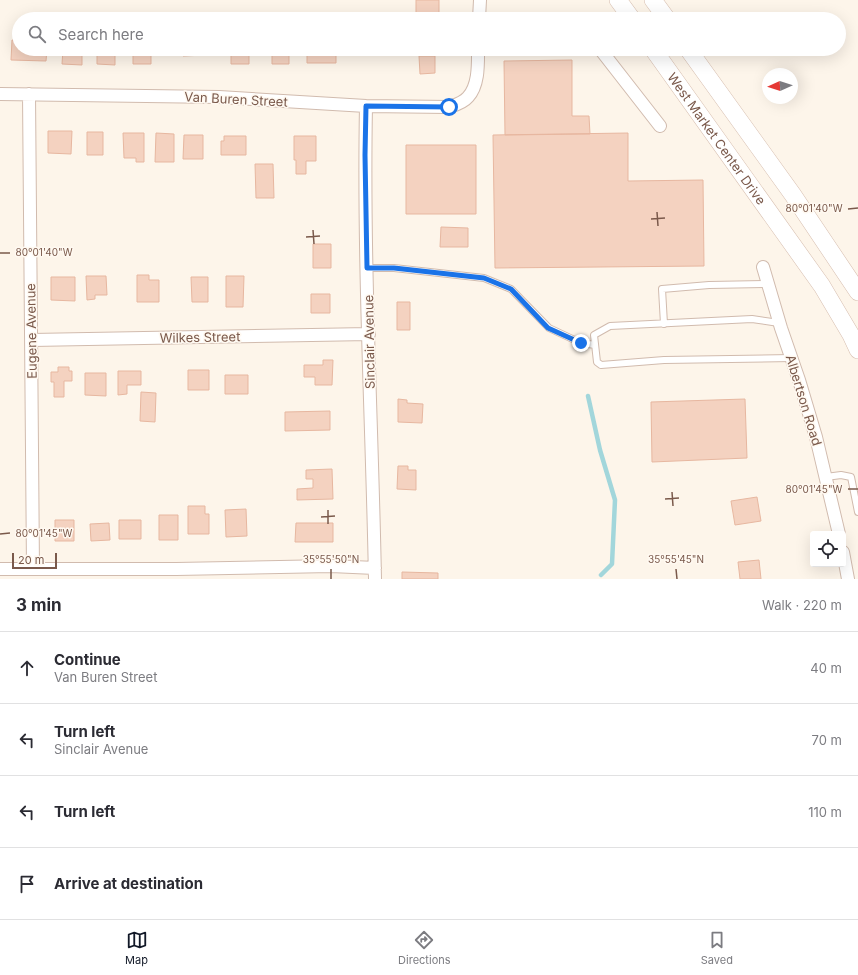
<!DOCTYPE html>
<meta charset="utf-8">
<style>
:root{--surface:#fff;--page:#f7f7f7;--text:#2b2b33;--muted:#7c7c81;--line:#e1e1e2;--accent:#111827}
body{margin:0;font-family:Inter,sans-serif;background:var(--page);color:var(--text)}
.controls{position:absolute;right:12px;bottom:12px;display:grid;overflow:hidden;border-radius:4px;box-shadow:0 4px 16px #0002}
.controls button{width:36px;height:36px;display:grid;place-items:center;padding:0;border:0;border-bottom:1px solid var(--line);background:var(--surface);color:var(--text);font:20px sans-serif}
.compass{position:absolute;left:762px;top:68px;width:36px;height:36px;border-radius:50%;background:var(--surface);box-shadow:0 4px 16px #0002;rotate:267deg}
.scale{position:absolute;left:12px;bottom:10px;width:45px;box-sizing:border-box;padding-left:4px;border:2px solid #7a594b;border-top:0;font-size:11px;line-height:14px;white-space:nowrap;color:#7a594b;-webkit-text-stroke:3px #fff9f1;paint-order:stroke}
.stop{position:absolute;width:12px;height:12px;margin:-9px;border:3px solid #1a73e8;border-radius:50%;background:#fff}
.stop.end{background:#1a73e8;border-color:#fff;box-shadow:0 1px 4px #0008}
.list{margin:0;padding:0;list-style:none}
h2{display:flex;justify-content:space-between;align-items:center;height:52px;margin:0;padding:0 16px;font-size:17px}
h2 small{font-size:13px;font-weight:400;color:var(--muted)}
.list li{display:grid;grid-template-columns:26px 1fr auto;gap:12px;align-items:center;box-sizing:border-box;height:72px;padding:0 16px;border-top:1px solid var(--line)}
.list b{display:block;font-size:15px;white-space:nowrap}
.list p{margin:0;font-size:13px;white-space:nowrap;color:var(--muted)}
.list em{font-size:13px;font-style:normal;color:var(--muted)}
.icon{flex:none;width:22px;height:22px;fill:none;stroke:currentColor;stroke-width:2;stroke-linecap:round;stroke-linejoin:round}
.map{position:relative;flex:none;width:858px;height:579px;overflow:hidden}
.search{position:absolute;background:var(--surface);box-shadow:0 4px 16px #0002;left:12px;right:12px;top:12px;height:44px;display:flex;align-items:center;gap:10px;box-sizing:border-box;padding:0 14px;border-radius:22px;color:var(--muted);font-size:15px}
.sheet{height:340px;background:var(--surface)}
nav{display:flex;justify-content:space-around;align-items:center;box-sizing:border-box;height:56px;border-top:1px solid var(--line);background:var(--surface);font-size:11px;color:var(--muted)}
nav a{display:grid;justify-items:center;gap:2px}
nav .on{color:var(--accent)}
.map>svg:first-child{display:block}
</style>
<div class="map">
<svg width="858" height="579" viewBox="0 0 858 579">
<rect width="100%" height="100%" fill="#fdf5ea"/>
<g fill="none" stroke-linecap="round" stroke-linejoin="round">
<path stroke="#a2d6db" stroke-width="4.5" d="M588 396 600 450 615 500 612 564 601 575"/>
</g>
<path fill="#f4d2c0" stroke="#e7b7a0" d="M416 0H439V19H416Z
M12 40H19V49H47L46 61 11 60Z
M63 49H82V65L62 64Z
M97 49H115V65L97 64Z
M133 49H151V64H133Z
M183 49H205L206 55 183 56Z
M231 49H249V64H231Z
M272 49H289V64H272Z
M307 49H328V52L336 51V63H307Z
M419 56H435V73L420 74Z
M572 60V116H589L590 134 505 135 504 61Z
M48 131H72L71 154 48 153Z
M87 132H103V155H87Z
M123 133H144V162H136V158H124Z
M156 133 174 134V162H155Z
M628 133V181L703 180 704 266 495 268 493 135Z
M184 135H203V159H183Z
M224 136H246V155H221V141H224Z
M294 136H316V161H306V174H296V160H294Z
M406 145H476V214H406Z
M255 164H273L274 198H256Z
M441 227 468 228V247H440Z
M313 244H331V268H313Z
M137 275H149V280H159V302H137Z
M86 276H106L107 295H95V299L87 300Z
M226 276H244L243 307H226Z
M51 277H75V301L51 300Z
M191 277H208V302H192Z
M311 294H330V313H311Z
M397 302H410V330H397Z
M323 360H333L332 385H315V377H304V365H323Z
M58 367H69V371H72V381H64V397H54V382H51V372H58Z
M188 370H209V390H188Z
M118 371H141V385H127V394L118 395Z
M85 373H106V396L85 395Z
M225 375H248V394H225Z
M141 392 156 393 155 422 140 421Z
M398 399 407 400V403L423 404 422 423 398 422Z
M745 399 747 458 652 462 651 402Z
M330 411V430L285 431V412Z
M398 466H408V470H416V490L397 489Z
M332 469 333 499 297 500V489L313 488V479H306V470Z
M757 497 761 521 735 525 731 501Z
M188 506H205V514H209V534H188Z
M246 509 247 536 226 537 225 510Z
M159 515H178V540H159Z
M55 520H74V541H55Z
M119 520H141V539H119Z
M109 523 110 540 91 541 90 524Z
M296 523H333V542H295Z
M759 560 761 579H740L738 562Z
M402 572 438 573V579H402Z"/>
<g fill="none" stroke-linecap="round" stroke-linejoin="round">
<g stroke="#d1bbae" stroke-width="8">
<path id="service" d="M367 268H394L484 278 511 289 549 328 581 343 595 345
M779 323 752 319 610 326 594 335 597 362 601 365 664 360 792 358
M664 324 662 289 709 285 768 284
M826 477 841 475 851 477 858 512"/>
</g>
<g stroke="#d1bbae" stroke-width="14">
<path id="minor" d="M479 19 480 0
M600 49 660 126
M0 94 219 97 366 106 449 107C455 105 463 103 468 97 479 85 478 64 478 49
M29 94 33 569
M366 106C363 263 372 421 375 579
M763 267 781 328 799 380 816 437 839 534
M32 340 369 334
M843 552 848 579
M0 569H176L331 566 375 568"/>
</g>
<g stroke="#d6bdae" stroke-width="18">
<g id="secondary">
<path d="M618 0 632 19"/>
<path d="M653 0 667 19"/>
<path id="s1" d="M653 49 822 286 851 335 858 350"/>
<path d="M688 49 793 195 858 292"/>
</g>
</g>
<use href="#service" stroke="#fff" stroke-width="6"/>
<use href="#minor" stroke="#fff" stroke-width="12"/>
<use href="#secondary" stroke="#fff" stroke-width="17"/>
</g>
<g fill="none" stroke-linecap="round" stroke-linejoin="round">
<path stroke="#1a73e8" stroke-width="5" d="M449 107 366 106 365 155 367 268H394L484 278 511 289 548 328 581 343"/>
</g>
<path fill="none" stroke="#7a594b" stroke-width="1.5" d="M848 209 858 208M657 212 658 226M651 219 665 218M313 230 314 244M306 237 320 236M0 253H10M848 489H858M672 492 673 506M665 499 679 498M328 510V524M321 517 335 516M0 534 10 533M331 569V579M676 569 677 579"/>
<g text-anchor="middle" stroke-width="3" stroke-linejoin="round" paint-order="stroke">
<g font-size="13" fill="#7a594b" stroke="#fff9f1">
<text transform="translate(236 99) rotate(3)" y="5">Van Buren Street</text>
<text dy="5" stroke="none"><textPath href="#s1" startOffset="110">West Market Center Drive</textPath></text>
<text transform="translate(31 331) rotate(-91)" y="5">Eugene Avenue</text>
<text transform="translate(200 337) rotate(-1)" y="5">Wilkes Street</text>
<text transform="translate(369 342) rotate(-91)" y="5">Sinclair Avenue</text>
<text transform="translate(804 400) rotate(73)" y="5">Albertson Road</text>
</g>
</g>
<g font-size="10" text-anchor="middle" fill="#7a594b" stroke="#fff9f1" stroke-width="3" stroke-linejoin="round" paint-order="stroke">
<text x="814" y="212">80°01'40"W</text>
<text x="44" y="256">80°01'40"W</text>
<text x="814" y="493">80°01'45"W</text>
<text x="44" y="537">80°01'45"W</text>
<text x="331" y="563">35°55'50"N</text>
<text x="676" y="563">35°55'45"N</text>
</g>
</svg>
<div class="controls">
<button><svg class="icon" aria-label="locate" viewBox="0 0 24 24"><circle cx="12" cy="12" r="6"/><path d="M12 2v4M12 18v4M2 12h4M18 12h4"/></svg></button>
</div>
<svg class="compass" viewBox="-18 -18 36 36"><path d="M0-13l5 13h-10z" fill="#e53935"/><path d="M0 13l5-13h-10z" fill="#7c7c81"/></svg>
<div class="scale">20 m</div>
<div class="stop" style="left:449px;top:107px"></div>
<div class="stop end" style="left:581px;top:343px"></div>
<div class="search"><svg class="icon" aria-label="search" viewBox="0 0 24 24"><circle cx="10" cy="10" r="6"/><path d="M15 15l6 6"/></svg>Search here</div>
</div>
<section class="sheet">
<h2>3 min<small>Walk · 220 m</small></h2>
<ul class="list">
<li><svg class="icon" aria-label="ahead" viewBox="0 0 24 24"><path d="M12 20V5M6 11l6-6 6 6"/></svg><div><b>Continue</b><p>Van Buren Street</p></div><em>40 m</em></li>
<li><svg class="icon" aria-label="left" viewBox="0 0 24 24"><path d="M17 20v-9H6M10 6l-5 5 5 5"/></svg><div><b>Turn left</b><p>Sinclair Avenue</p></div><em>70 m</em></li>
<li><svg class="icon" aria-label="left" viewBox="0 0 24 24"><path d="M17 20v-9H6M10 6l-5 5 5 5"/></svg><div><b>Turn left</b></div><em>110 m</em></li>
<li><svg class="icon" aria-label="arrive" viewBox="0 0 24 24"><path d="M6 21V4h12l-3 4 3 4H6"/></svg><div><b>Arrive at destination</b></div></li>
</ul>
</section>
<nav>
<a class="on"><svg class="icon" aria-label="map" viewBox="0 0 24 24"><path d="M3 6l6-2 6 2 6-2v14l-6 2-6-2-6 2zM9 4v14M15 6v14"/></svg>Map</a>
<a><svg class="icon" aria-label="directions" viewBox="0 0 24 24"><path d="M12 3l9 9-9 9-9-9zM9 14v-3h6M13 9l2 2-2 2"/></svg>Directions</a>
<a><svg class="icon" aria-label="saved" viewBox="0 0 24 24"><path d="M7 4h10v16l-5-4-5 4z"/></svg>Saved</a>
</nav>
